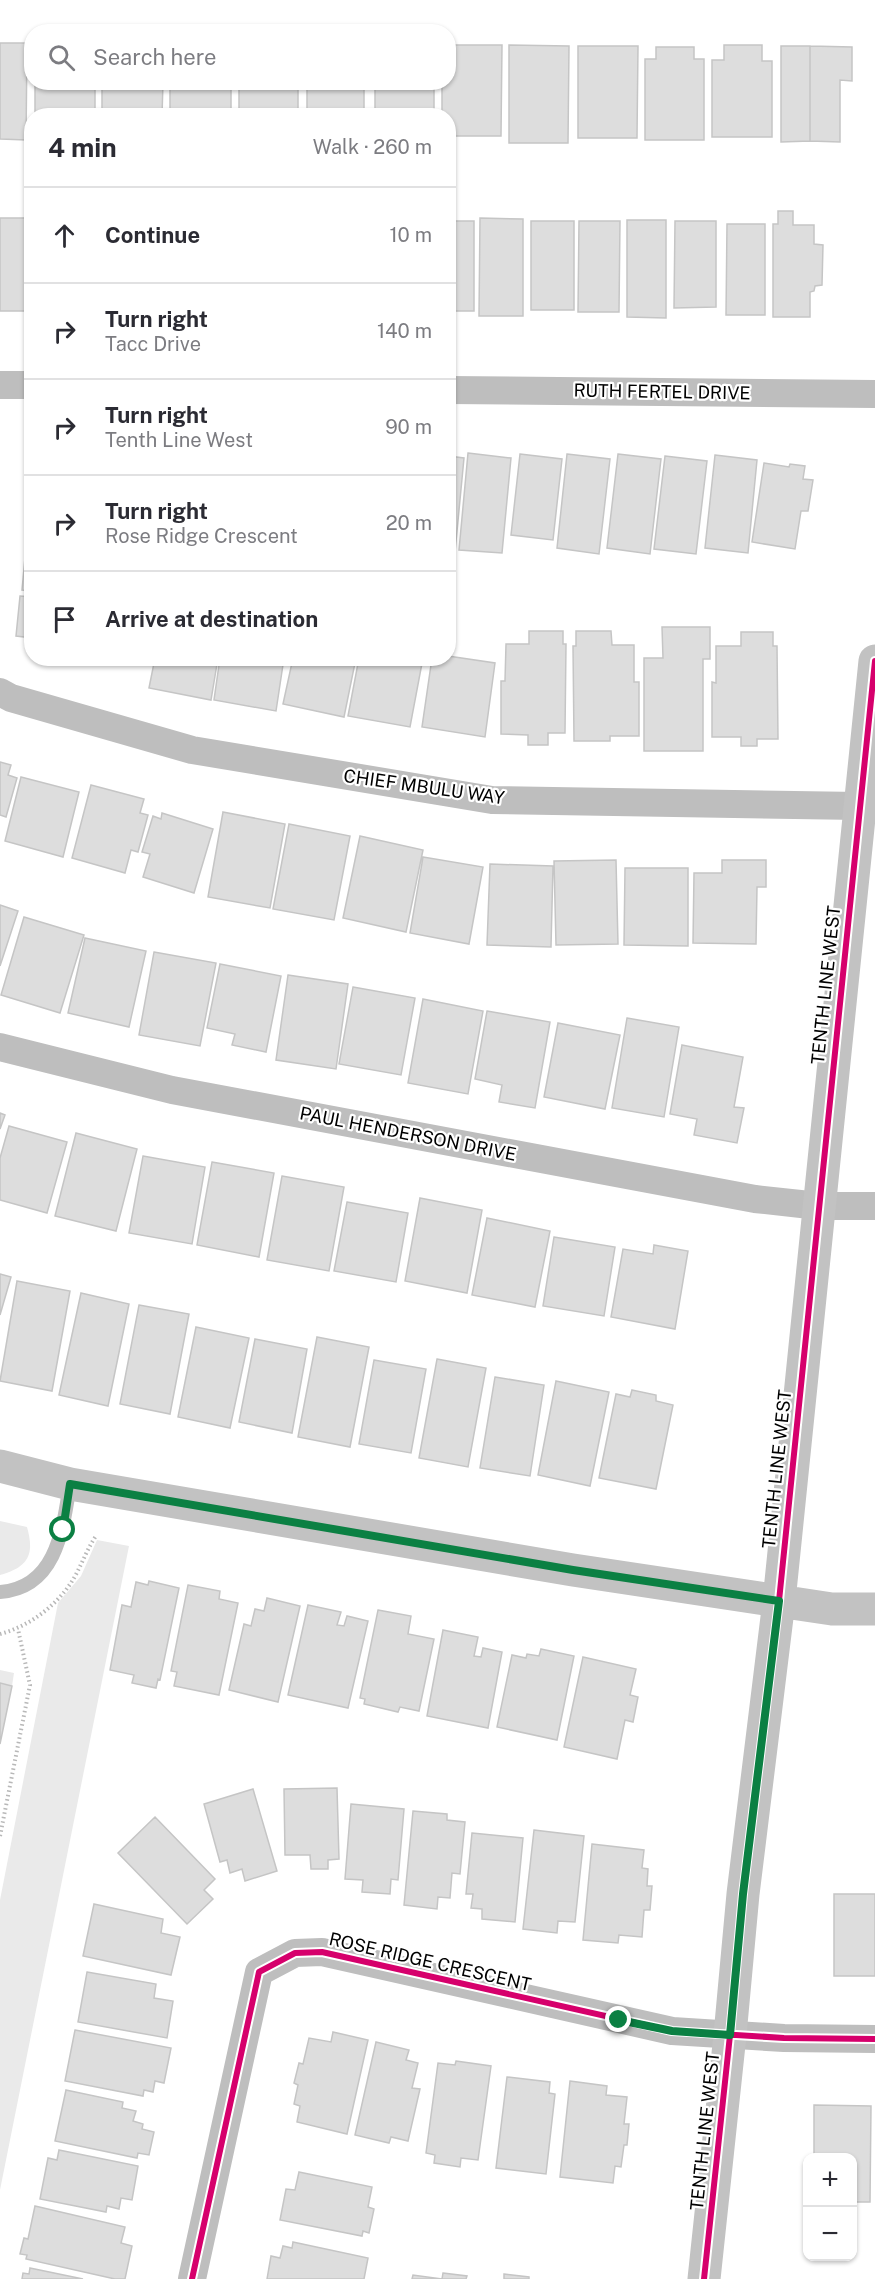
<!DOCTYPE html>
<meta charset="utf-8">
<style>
:root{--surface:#fff;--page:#f7f7f7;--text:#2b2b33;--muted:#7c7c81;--line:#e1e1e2}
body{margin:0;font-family:"Public Sans",sans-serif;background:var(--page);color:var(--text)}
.controls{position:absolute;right:18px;bottom:18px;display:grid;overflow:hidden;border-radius:12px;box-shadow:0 2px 4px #0004}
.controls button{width:54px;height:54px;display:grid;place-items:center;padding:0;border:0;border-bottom:2px solid var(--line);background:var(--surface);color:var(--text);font:30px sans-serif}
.stop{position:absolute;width:18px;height:18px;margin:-14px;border:4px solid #0b8043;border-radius:50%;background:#fff}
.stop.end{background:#0b8043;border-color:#fff;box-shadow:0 2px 6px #0008}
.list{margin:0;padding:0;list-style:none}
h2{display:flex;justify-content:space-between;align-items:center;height:78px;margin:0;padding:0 24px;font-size:26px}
h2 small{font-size:20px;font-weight:400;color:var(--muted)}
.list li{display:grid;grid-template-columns:39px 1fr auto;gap:18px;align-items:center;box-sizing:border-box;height:96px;padding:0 24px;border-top:2px solid var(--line)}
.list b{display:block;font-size:22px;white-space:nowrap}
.list p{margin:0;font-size:20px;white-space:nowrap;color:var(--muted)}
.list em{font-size:20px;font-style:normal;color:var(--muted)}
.icon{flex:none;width:33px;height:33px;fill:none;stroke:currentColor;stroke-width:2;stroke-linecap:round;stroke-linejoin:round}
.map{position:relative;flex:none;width:875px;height:2279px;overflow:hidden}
.search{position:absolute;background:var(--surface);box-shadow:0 2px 4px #0004;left:24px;top:24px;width:432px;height:66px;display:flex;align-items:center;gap:15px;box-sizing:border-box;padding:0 21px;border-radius:24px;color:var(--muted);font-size:22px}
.panel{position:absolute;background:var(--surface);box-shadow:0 2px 4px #0004;left:24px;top:108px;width:432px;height:558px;border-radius:24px}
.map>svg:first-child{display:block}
</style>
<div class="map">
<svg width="875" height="2279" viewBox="0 0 875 2279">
<rect width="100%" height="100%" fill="#fff"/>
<path fill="#eaeaea" d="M0 1521 27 1527C35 1555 28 1567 0 1575Z
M97 1540 129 1546 0 2190V1900L58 1603 81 1576Z
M0 1670 14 1673 12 1686 0 1683Z"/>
<path fill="#ddd" stroke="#c5c5c5" stroke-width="1.5" d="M0 43H27L26 140 0 139Z
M448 45H502L501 136H448V116H442V82H448Z
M509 45 569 46 568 143H509Z
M724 45H762V61H772V137H712V60H724Z
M578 46H638L637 138H578Z
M781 46H810V141L781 142Z
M810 46 852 47V81L840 80V142L810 141Z
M656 47H694V59H704V140H645V59H656Z
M35 82H95V116H35Z
M102 82H163L162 116H102Z
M170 82H231V116H170Z
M239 82H298V116H239Z
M307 82H364V116H307Z
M375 82H434V116H375Z
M778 211H793V225H814V244L823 245 822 285 815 286 814 291 810 292V317H773V224H778Z
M0 218H32V311H0Z
M480 218 523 219V316H479Z
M627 220H666V318L627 317Z
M448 221H474V311H448Z
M531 221H574V310H531Z
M579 221H620L619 312H578Z
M675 221H716V307L674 308Z
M727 224H765V315H726Z
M468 453 511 458 502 553 459 550Z
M520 454 562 459 553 540 511 535Z
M567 454 610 459 599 554 557 548Z
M618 454 661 459 650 554 607 548Z
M715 455 757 460 748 553 705 548Z
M448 456 464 458 455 552 448 551Z
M665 456 707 461 696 554 654 549Z
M764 463 789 467 790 464 805 466 803 479 813 480 808 511H801L795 549 752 542Z
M31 548H32V591L22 590 25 558 30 559Z
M20 596 32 597V638L16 636Z
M662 627H710V659H703V751H644V658H663Z
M529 631H563V644H566L565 733H548V745H528V735L501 734V681H505L506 644H529Z
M576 631H611L612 645H634V682H639V736H610V741H574L573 646H576Z
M741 632H773V646H777L778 739H757V746H741V737H712V682L716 683V646H741Z
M448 656 495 663 485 737 422 727 432 658H448Z
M155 658H218L211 700 149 688Z
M220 658H284L276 711 214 700Z
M293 658H356L344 717 283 704Z
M359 658H423L410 727 348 716Z
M0 762 11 765 8 775 17 778 6 817 0 815Z
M21 777 79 792 63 857 5 841Z
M91 785 144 799 140 813 148 815 138 852 131 850 125 873 72 858Z
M223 812 285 824 270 908 208 897Z
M162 813 213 829 194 893 143 877 150 854 142 852 153 816 161 819Z
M289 824 350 836 334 920 273 909Z
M360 836 423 850 406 932 343 918Z
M423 857 483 867 469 944 410 933Z
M616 860 618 944 556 945 554 861Z
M722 860H766V887H757L756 944 693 943 694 873H722Z
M490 864 553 866 551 947 487 945Z
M625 868H688V946L624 945Z
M0 905 18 911 0 966Z
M24 917 84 935 60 1013 1 995Z
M85 938 146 951 129 1027 68 1013Z
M154 952 216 963 200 1046 139 1035Z
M220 964 281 976 266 1052 232 1045 235 1034 207 1028Z
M288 975 348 984 336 1069 276 1060Z
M353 987 415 998 401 1075 339 1064Z
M423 999 483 1011 468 1094 408 1083Z
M487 1011 550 1022 535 1108 499 1102 502 1085 475 1079Z
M627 1018 679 1027 664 1117 612 1108Z
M558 1023 620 1035 605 1109 544 1097Z
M682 1045 743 1057 734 1107 744 1108 737 1143 694 1135 697 1119 670 1114Z
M0 1113 5 1115 0 1129Z
M9 1126 67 1142 47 1213 0 1200V1158Z
M76 1133 137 1149 116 1231 55 1216Z
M143 1156 205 1167 192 1244 129 1233Z
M212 1162 274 1173 259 1257 197 1245Z
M282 1176 344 1187 329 1271 267 1260Z
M420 1198 482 1210 467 1293 405 1281Z
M347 1202 408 1213 396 1282 334 1271Z
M487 1218 550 1231 535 1307 472 1295Z
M554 1237 615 1247 604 1316 543 1306Z
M654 1245 688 1251 675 1329 611 1317 623 1249 653 1254Z
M0 1274 11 1277 0 1315Z
M17 1281 70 1291 52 1391 0 1381Z
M81 1293 129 1304 108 1406 59 1395Z
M139 1305 189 1314 170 1414 120 1404Z
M196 1327 249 1338 230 1428 178 1417Z
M317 1337 369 1347 350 1447 298 1437Z
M255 1339 307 1349 292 1433 239 1422Z
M437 1359 486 1368 468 1467 419 1458Z
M374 1360 426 1369 411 1453 359 1444Z
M495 1377 544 1385 530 1476 480 1468Z
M556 1381 609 1392 590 1486 538 1475Z
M632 1390 656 1395V1401L673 1405 656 1489 599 1478 616 1394 630 1397Z
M149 1581 179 1588 160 1680 158 1679 156 1688 132 1683 134 1675 110 1670 122 1605 131 1607 136 1582 148 1585Z
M188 1585 220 1591 219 1599 238 1603 219 1695 174 1686 177 1672 171 1671Z
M267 1598 300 1606 278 1702 229 1690 244 1624 251 1626 255 1609 264 1611Z
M308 1605 341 1612 337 1625 344 1626 347 1616 368 1621 348 1708 288 1695Z
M378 1610 411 1616 408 1634 434 1639 419 1711 400 1707 398 1712 364 1704 365 1699 360 1698Z
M443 1630 478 1637 474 1656 481 1657 483 1648 502 1652 488 1728 427 1716Z
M541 1649 574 1656 557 1740 497 1727 512 1655 526 1658 527 1654 539 1656Z
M583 1657 636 1669 630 1695 638 1697 633 1722 625 1720 617 1759 564 1747Z
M0 1683 12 1686 0 1744Z
M337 1788 339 1859 328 1860V1869H311L310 1855H285L284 1789Z
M253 1789 277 1871 245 1881 242 1869 230 1873 227 1860 220 1862 204 1804Z
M351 1804 404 1809 398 1880 391 1879 390 1894 362 1892 363 1880 345 1879Z
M413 1811 447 1814V1820L465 1822 460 1874 452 1873 450 1898 438 1897 437 1909 404 1905Z
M155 1817 215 1879 204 1890 213 1899 187 1924 118 1853Z
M534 1830 584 1836 575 1922 558 1921 557 1933 523 1929Z
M472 1833 523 1838 515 1922 482 1919V1909L471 1908 473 1894H466Z
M592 1844 644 1850 642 1868 648 1869 647 1886H652L650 1910H644L642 1937 619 1935 618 1943 583 1940Z
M834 1894H875V1976H834Z
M94 1904 163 1919 161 1933 180 1937 171 1975 83 1956Z
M87 1972 156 1984 154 1998 173 2001 167 2038 78 2022Z
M75 2030 171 2048 164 2083 155 2081 153 2092 144 2090 143 2096 65 2081Z
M333 2032 368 2040 347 2134 297 2122 300 2106 294 2104 298 2085 294 2083 299 2063 303 2064 309 2038 331 2042Z
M376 2042 409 2050 406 2060 418 2063 412 2088 420 2089 408 2141 391 2137 389 2143 355 2135Z
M456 2061 491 2066 478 2160 461 2158 460 2167 434 2163 435 2155 426 2153 438 2063 455 2065Z
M507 2077 550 2082 549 2093 555 2094 546 2174 496 2168Z
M570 2081 607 2086 606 2095 627 2097 624 2124H629L627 2145H624L621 2167 615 2166 613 2183 560 2177Z
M66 2090 123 2102 122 2108 136 2111 133 2121 143 2124 142 2129 154 2132 149 2155 138 2153 137 2158 55 2141Z
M814 2105 871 2106 870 2202H852V2158H814Z
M59 2150 138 2166 132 2200 121 2198 119 2209 107 2206 106 2212 40 2199 48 2158 57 2160Z
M299 2172 372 2187 368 2207 374 2209 369 2233 363 2231 362 2236 280 2220 286 2189 295 2190Z
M35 2206 125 2227 121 2243 132 2246 125 2279H115L26 2259 27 2255 20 2254 24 2238 28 2239Z
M293 2242 368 2258 364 2279H267L271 2256 280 2258 283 2246 292 2248Z
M30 2268 83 2279H22L23 2273 29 2274Z
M443 2273 467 2276 466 2279H412L413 2275 442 2279Z
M504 2274 529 2277V2279H504Z"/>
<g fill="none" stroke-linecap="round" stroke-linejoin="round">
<path stroke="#b8b8b8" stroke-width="4" stroke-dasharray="1.5 3" stroke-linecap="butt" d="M0 1634C30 1626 58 1605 74 1578 82 1564 87 1549 96 1536
M0 1836 30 1685 18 1629"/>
<path stroke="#bebebe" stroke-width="14" d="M0 1592C57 1588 63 1528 70 1484"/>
<path stroke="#bebebe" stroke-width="28" d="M0 385H32
M448 390 875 394
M0 692 11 698 192 750 492 800 859 806
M0 1047 172 1090 755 1199 819 1206H875
M192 2279 259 1972 295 1953 322 1952 672 2031 784 2038 875 2039"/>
<path stroke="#c2c2c2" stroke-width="33" d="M0 1466 70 1484 573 1570 832 1609H875
M704 2279 730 2035 743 1894 779 1601 875 661"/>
<g stroke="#fff" stroke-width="10">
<path id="cycleway" d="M192 2279 259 1972 295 1953 322 1952 672 2031 784 2038 875 2039
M704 2279 730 2035 743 1894 779 1601 875 661"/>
</g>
<use href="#cycleway" stroke="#d6006c" stroke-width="6"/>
</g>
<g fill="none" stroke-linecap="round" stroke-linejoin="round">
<path stroke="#0b8043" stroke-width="8" d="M63 1530 70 1484 573 1570 779 1601 743 1894 730 2035 672 2031 619 2020"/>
</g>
<g text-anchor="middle" stroke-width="4.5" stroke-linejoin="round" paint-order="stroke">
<g font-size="18" fill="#000" stroke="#fff">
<text transform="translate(662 392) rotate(1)" y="6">RUTH FERTEL DRIVE</text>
<text transform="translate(424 787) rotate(8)" y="6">CHIEF MBULU WAY</text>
<text transform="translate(826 985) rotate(-84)" y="6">TENTH LINE WEST</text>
<text transform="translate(408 1134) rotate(11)" y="6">PAUL HENDERSON DRIVE</text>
<text transform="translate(777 1469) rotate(-84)" y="6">TENTH LINE WEST</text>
<text transform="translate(430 1962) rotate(13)" y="6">ROSE RIDGE CRESCENT</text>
<text transform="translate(705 2131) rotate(-84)" y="6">TENTH LINE WEST</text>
</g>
</g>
</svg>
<div class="controls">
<button>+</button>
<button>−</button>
</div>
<div class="stop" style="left:63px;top:1530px"></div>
<div class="stop end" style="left:619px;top:2020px"></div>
<div class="search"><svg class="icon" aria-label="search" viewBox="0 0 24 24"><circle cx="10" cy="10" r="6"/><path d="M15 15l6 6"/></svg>Search here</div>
<section class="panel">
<h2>4 min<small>Walk · 260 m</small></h2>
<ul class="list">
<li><svg class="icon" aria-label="ahead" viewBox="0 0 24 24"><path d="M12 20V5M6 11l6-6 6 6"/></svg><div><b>Continue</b></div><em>10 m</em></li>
<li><svg class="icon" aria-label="right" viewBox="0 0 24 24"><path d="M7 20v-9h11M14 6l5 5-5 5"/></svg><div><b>Turn right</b><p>Tacc Drive</p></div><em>140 m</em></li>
<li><svg class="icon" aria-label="right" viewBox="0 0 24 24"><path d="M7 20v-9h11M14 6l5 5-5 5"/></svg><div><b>Turn right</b><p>Tenth Line West</p></div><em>90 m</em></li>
<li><svg class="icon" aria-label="right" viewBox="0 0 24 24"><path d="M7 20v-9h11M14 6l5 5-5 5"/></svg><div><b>Turn right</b><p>Rose Ridge Crescent</p></div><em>20 m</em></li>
<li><svg class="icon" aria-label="arrive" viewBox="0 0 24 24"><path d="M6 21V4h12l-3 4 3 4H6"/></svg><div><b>Arrive at destination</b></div></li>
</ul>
</section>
</div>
